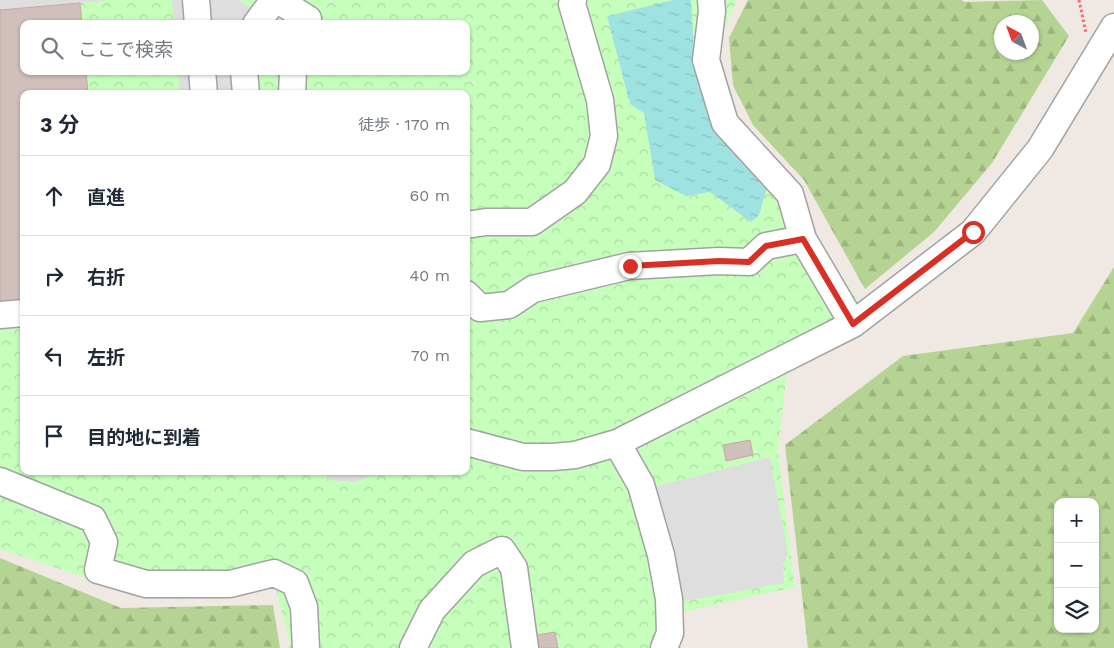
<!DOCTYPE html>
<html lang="ja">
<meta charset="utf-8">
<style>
:root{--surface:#fff;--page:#f6f6f7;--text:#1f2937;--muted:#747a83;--line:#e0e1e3}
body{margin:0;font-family:"Work Sans","Noto Sans JP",sans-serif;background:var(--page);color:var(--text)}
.controls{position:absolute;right:15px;bottom:15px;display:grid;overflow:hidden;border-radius:10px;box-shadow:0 1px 4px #0004}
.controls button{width:45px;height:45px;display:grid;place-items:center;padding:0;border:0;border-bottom:1px solid var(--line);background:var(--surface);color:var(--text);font:25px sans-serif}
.compass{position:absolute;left:994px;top:15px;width:45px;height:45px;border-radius:50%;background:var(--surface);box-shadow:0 1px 4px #0004;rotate:319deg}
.stop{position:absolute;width:15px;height:15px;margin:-11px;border:4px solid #d93025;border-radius:50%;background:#fff}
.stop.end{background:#d93025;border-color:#fff;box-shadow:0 1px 5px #0008}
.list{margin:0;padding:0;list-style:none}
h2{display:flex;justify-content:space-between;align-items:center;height:65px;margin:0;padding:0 20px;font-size:21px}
h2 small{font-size:16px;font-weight:400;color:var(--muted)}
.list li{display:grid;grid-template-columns:32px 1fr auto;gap:15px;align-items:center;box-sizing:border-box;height:80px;padding:0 20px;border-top:1px solid var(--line)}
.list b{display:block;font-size:19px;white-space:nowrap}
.list em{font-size:16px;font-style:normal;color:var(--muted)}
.icon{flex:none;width:28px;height:28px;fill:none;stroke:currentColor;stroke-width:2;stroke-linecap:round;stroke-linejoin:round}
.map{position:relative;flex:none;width:1114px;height:648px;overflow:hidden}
.search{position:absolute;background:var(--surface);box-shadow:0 1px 4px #0004;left:20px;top:20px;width:450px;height:55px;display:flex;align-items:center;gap:12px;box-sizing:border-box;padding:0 18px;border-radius:10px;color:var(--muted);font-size:19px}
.panel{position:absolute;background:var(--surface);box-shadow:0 1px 4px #0004;left:20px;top:90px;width:450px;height:385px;border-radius:10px}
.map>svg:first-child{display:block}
</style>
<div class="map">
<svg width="1114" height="648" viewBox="0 0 1114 648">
<defs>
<pattern id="forest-firs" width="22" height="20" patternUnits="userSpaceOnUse" patternTransform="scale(1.25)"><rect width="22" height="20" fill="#b5d393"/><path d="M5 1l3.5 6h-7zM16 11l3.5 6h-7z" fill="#9bb57e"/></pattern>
<pattern id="park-crowns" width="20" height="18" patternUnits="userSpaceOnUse" patternTransform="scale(1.25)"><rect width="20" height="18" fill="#c6ffbb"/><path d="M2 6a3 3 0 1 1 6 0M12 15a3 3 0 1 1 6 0" fill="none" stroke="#aadaa0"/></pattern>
<pattern id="water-ripples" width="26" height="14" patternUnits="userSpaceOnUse" patternTransform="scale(1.25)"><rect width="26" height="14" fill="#9ee2e1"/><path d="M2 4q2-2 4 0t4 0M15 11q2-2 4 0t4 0" fill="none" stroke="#88c1c1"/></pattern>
</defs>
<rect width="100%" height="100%" fill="#f0e8e3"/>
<path fill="url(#forest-firs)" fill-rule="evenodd" d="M748 0H961L965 2 1042 0 1069 36 992 163 934 232 865 289 804 180 753 125 733 85 729 38ZM1002 22H1032V52H1002Z
M1114 267V648H808L785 445 903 356 1073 333ZM1058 502H1095V629H1058Z
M0 558 121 608 273 605 280 648H0Z"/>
<path fill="url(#park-crowns)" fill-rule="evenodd" d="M0 0H737L720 38 717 63 737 123 796 186 819 241 859 303 790 344 778 451 795 587 684 612 661 623 649 648H289L290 643 275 587 181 600 122 590 0 549ZM24 24H466V71H24ZM24 94H466V471H24Z"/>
<path fill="#dedede" d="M0 0H103V1L0 10Z
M172 0H239L274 22 272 24H174Z
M178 71H249L252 94H180Z
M770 457 788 555 783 564 784 583 680 602 650 488Z
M327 471H382L355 482 328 480Z"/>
<path fill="url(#water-ripples)" d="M673 0H691L694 53 769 181 759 215 751 222 710 192 686 196 655 180 644 113 630 104 607 16Z"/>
<path fill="#d0bfbb" stroke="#c3aaa3" d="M80 3 82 24H24V71H86L88 94H24V307L0 309V10Z
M750 440 753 455 726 461 723 445Z
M555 632 558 648H534L531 636Z"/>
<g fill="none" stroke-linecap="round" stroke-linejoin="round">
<g stroke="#a2a2a2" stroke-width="29">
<path id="minor" d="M196 0 198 24
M278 0 308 19
M711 0 712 11 706 60 725 123 790 194 803 239 853 324
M256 24 274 0
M202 71 204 94
M244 71 246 94
M292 94 293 71
M466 225 486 222H532L575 192 597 164 604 136 600 100 572 4 573 0
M466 294 480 308 509 305 533 289 629 266 719 261 749 262 766 246 803 239
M0 315 24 313
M466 442 523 457H553L575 455 617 443 853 324 973 232 1040 149 1114 27
M617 443 641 485 661 555 669 599 670 633 664 648
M0 481 93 519 104 542 98 570 146 584H230L274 573 295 583 304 607 306 648
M413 648 432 610 474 564 502 550 514 568 525 648"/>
</g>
<path stroke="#ff647a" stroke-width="3" stroke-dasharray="2.5 2.5" stroke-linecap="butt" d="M1079 0 1086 33"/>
<use href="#minor" stroke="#fff" stroke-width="26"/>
</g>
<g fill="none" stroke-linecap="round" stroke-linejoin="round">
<path stroke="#d93025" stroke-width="6" d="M630 266 719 261 749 262 766 246 803 239 853 324 973 232"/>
</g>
</svg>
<div class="controls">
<button>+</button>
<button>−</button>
<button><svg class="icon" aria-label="layers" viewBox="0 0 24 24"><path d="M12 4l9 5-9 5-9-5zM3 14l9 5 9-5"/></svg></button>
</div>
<svg class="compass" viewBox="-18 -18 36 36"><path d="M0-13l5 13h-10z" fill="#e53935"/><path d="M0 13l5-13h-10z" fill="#747a83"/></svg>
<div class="stop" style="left:973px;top:232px"></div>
<div class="stop end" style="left:630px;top:266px"></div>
<div class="search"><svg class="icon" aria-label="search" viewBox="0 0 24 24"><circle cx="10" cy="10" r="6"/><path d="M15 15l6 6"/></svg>ここで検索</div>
<section class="panel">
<h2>3 分<small>徒歩 · 170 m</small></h2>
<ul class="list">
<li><svg class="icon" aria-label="ahead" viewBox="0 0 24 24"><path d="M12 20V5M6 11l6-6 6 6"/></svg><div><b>直進</b></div><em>60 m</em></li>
<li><svg class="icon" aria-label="right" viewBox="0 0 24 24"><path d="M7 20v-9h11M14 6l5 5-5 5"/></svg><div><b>右折</b></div><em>40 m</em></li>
<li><svg class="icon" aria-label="left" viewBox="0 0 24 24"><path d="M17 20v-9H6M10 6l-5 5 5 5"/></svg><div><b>左折</b></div><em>70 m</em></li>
<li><svg class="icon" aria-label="arrive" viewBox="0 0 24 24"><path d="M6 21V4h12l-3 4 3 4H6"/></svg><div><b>目的地に到着</b></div></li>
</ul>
</section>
</div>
